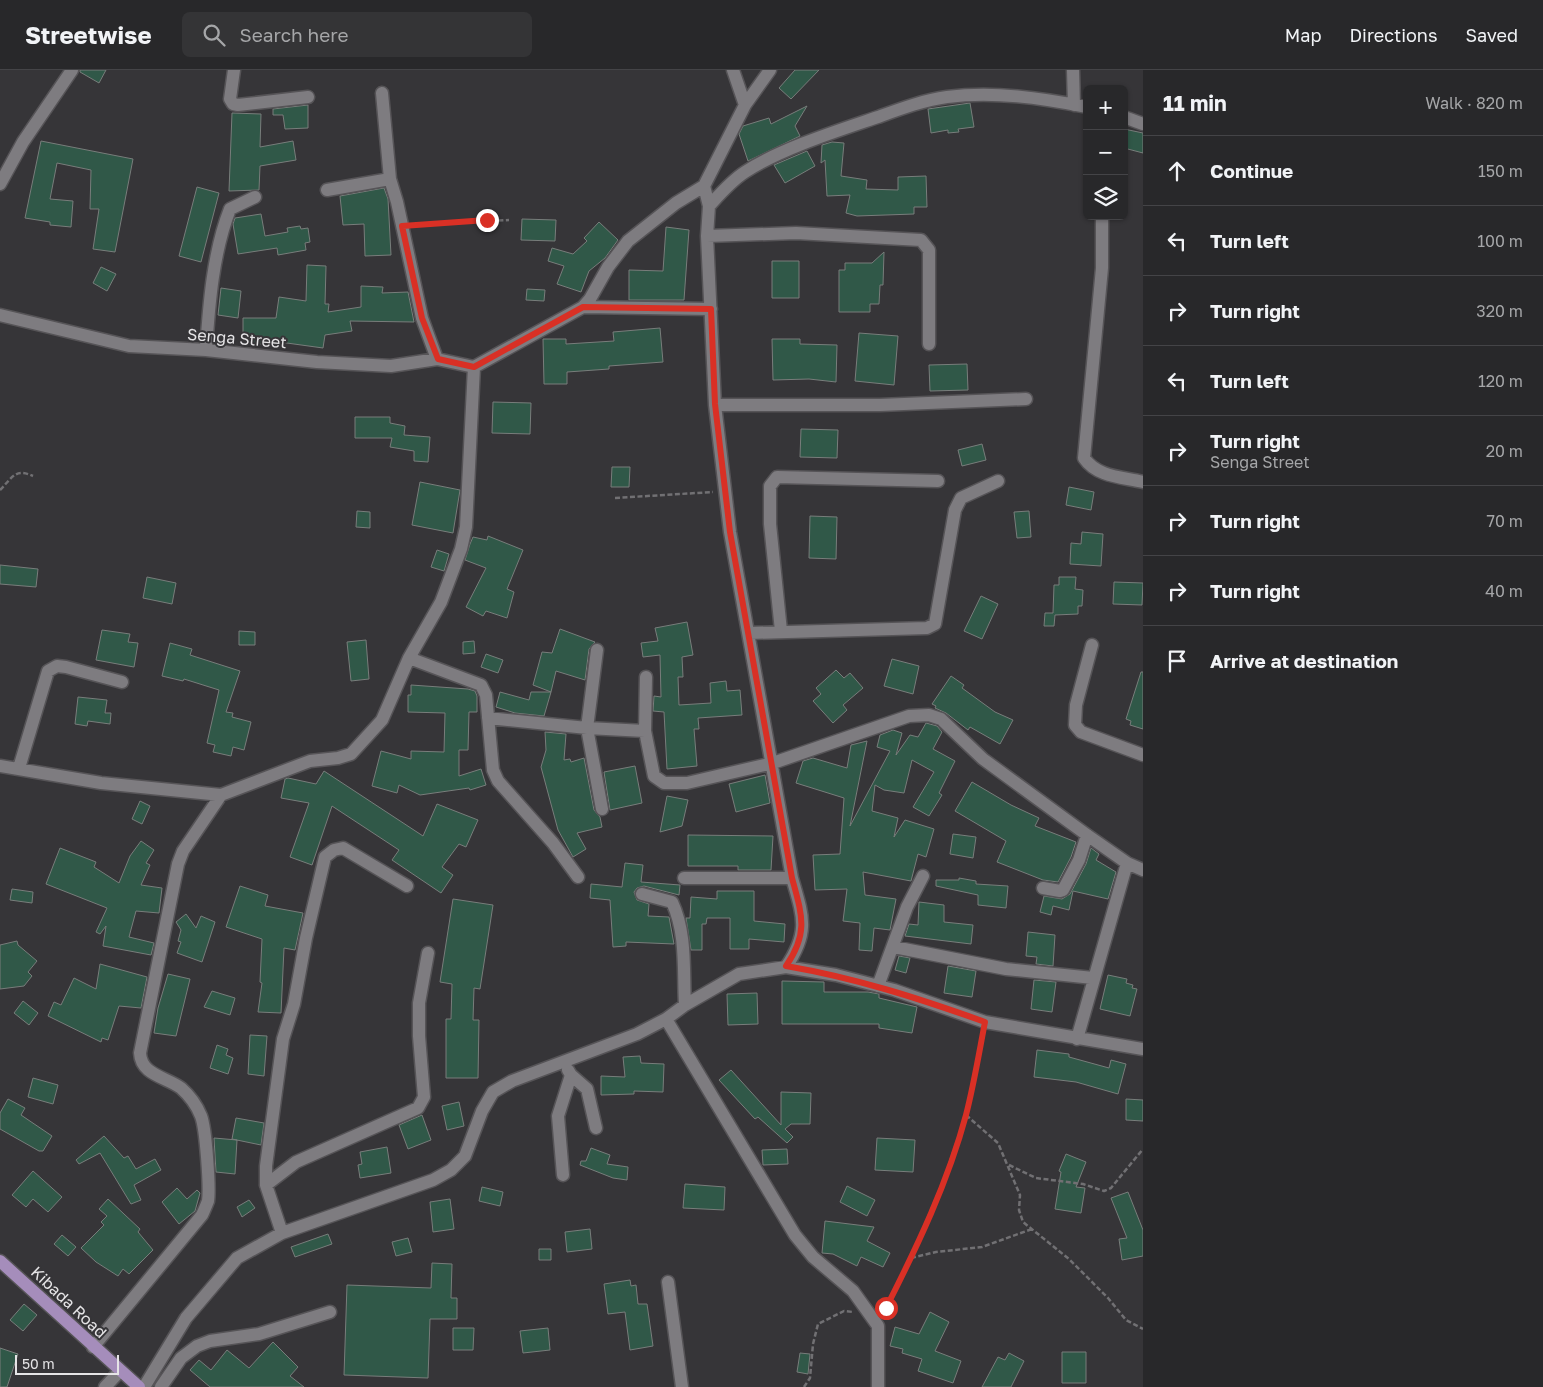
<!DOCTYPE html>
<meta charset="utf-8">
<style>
:root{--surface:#28282a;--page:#343436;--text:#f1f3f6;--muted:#a5a6a8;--line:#444447}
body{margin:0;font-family:"Golos Text",sans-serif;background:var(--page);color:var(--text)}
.controls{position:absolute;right:15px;top:15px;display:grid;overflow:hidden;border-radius:8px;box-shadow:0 1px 4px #0004}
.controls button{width:45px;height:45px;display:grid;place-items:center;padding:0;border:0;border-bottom:1px solid var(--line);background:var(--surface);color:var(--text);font:25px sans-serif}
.scale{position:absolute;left:15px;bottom:12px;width:104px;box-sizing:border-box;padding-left:5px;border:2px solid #e5e4e6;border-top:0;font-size:14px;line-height:18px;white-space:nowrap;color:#e5e4e6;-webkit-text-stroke:4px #363538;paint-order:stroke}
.stop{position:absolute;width:15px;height:15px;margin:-11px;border:4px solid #d93025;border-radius:50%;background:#fff}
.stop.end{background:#d93025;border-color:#fff;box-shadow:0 1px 5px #0008}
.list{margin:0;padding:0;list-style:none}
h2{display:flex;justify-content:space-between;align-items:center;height:65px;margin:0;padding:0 20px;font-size:21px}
h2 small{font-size:16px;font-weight:400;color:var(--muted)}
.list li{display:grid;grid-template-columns:32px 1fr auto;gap:15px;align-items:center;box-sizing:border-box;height:70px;padding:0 20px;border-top:1px solid var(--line)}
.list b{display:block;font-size:19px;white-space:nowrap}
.list p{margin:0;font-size:16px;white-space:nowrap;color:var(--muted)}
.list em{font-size:16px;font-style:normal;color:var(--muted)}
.icon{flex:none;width:28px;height:28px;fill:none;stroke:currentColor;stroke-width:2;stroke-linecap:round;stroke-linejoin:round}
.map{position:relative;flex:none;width:1143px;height:1317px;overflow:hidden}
header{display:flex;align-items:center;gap:30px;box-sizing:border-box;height:70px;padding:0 25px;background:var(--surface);border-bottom:1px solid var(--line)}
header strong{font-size:24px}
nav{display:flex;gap:28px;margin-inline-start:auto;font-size:18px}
.search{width:350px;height:45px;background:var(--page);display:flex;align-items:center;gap:12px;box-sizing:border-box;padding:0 18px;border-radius:8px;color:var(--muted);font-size:19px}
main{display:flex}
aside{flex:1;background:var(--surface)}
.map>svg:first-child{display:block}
</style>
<header>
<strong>Streetwise</strong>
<div class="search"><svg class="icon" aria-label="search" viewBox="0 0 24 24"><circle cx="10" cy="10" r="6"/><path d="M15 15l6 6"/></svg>Search here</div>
<nav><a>Map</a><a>Directions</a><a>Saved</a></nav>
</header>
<main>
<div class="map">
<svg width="1143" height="1317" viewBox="0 0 1143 1317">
<rect width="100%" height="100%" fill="#363538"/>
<path fill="#305848" stroke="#787d7b" d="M80 0H106L99 13 80 2Z
M795 0H819L791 29 779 18Z
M970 33 974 57 958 59 959 62 948 63V60L931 63 928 39Z
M308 35V58L285 59 283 45H273V39Z
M807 36 795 56 800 66 748 91 739 64 743 56 769 48 771 54Z
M232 43 261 44 260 77 293 71 296 90 260 96 259 120 229 121Z
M1124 59 1143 63V83L1124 78Z
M41 71 133 89 115 182 93 179 99 139H90L91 100 57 93 50 129 73 131 71 157 50 155V152L25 148Z
M832 72 844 73 841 106 867 110 866 119 898 120V107L926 106 927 137H914V144L857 146 846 143 850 125 827 126 825 90 821 93 822 75Z
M807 81 815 96 785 113 774 95Z
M197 117 219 123 201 192 179 186Z
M384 118 388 129 391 185 365 186 364 154 343 155 340 126Z
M261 144 265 166 288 162 287 158 300 156 301 159 308 158 310 172 305 173 306 180 278 185 277 178 238 184 233 154 235 148Z
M522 149 556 150 555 171 521 170Z
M599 152 618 170 605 188 589 201 581 222 557 214 564 196 548 191 552 178 573 184 587 171 584 168Z
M666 157 689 160 684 230H629V200L663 201Z
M884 182 883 215H880L879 234H870V242H839V200H845V193H872Z
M772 191H799V228H772Z
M307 195 326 196 325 234H329L328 242 361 237V216L383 217 382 223 408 222 414 252 350 251 352 261 325 265 323 278 265 270V274H243V248H276L279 227 306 231Z
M101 197 116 204 107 221 93 213Z
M221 218 241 221 238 248 218 245Z
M527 219 545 220 544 231 526 230Z
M660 258 663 292 609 296V299L567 302V314H544L543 269H566V274L614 271 613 262Z
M859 263 898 266 894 315 855 311Z
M772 269H800V274L837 275 836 312 809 309 773 310Z
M967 294 968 320 930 321 929 295Z
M493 332 531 333 530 364 492 363Z
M355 347H390V353L405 356 404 365 430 367 428 392 414 391V381L390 377 392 368H355Z
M801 359 838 360 837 388 800 387Z
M982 374 986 390 962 396 958 380Z
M612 397H630L629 417H611Z
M420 412 460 420 453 463 412 455Z
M1069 417 1094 422 1091 440 1066 435Z
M357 441 370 442V458L356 457Z
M1029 441 1031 467 1017 468 1014 442Z
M810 446 837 447 836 489 809 488Z
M1082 462 1103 464 1101 496 1070 494 1071 473 1081 474Z
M488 466 523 480 507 519 514 522 507 548 486 541 483 546 466 537 486 498 465 490 470 474 473 467 487 470Z
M437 480 449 484 444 501 431 497Z
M0 495 38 499 36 517 0 514Z
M147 507 176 513 172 534 143 528Z
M1059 507H1076L1075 519 1083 520 1082 536H1078V544L1055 545 1054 556H1044L1045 543H1053L1054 515H1059Z
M1114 512 1143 513 1142 535 1113 534Z
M981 526 998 534 982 569 964 561Z
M687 552 693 585 682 587 683 607H678L679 635 711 633 710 613 726 611 727 621 740 620 742 645 698 648 699 659H694L697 696 667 699 664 642 653 641 654 626 661 627 660 585 643 587 641 573 658 571 655 558Z
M560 559 595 572 589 579 585 610 556 601 551 622 533 615 542 582 552 583Z
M102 560 130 564 128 572 138 573 134 597 96 590Z
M239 561 255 562V575H239Z
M366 570 369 609 351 611 347 572Z
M474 571 475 583 463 584V572Z
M170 573 192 579 190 585 240 601 226 642 233 643 232 647 251 652 244 680 233 677 231 686 213 682 215 675 207 673 219 620 184 609 183 611 162 606Z
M486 584 503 590 498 603 481 597Z
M892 589 919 596 913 624 884 616Z
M836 600 844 608 850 603 863 618 843 635 847 640 833 653 813 631 821 624 816 618Z
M1141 602H1143V659L1130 655 1131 651 1126 649Z
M951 606 964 615 962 618 995 642 1013 650 1000 674 970 657 968 660 946 643 935 638 936 636 932 634Z
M411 615 468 619 475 621 477 626V642H469L468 680H459V706L481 699 486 715 470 720 469 718 420 725 399 715 397 723 372 716 381 681 411 689V681L444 682 445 643 408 642V625H411Z
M500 622 529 630 531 622H551L544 646 515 643 496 637Z
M78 627 107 630 105 643H111L110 654 88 651 87 656 75 654Z
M926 653 937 656 942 662 933 679 955 691 939 723 942 725 929 746 913 737 934 702 912 690 904 723 884 720 875 715 872 741 898 748 894 767 905 750 934 759 926 787 918 784 911 811 863 802 865 825 896 829 890 860 874 858 872 881 859 880 860 853 843 851 847 819 815 820 813 785 840 784 844 728 796 713 803 691 813 688 847 698 851 675 867 671 850 756 890 681 877 677 880 665 893 660 902 663 896 685 910 665 918 667Z
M545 662 566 664 564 690 570 689 571 692 584 688 594 740 600 747 602 757 577 763 586 779 573 787 558 760 541 697 546 680Z
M635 696 642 733 610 740 604 702Z
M324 701 423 766 437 734 478 750 466 777 459 774 442 797 453 805 441 823 392 790 399 780 332 736 312 795 290 787 309 733 281 728 285 709 288 708 316 714Z
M765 705 770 733 736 742 729 714Z
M972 712 1011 735 1039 748 1035 756 1076 772 1071 787 1058 812 1043 810 997 792 1006 771 955 741Z
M667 726 688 730 682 756 660 762Z
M140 731 150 736 142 754 132 749Z
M953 764 976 767 973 788 950 784Z
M688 765 773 766 771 800H738V796H688Z
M141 771 154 780 146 793 150 795 141 815 162 818 159 843 136 841 129 867 154 873 151 885 103 876 106 856 100 864 96 862 107 838 46 814 60 778 96 792 94 797 119 813 130 786Z
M1091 778 1099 784 1096 790 1116 802 1108 829 1073 821 1069 840 1053 836 1051 845 1040 842 1044 826 1062 829 1070 824 1086 794Z
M625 793 643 795 641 812 680 815 679 825 644 816 637 818 634 822 637 830 649 834 648 846 669 847 674 874 626 872V876L613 877 610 830 590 828 591 814 622 817Z
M959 808 976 811V814L1008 816 1006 838 978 835V825L936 816V810H959Z
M240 816 268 825 265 836 303 843 295 880 284 878 281 943 258 942 262 913 260 912 262 869 226 857Z
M12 819 33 822 32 833 10 830Z
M717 821H754V851L785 854 784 872 749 869V879H730V848H707L706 854H702V880H691L686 848H690L691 827 717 829Z
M453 829 493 835 480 919 474 918 473 950H479L478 1008H446V949H451L452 914 440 912Z
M919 832 944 835V852L973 855 971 874 905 866 909 854 918 855Z
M186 844 196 858 201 846 215 852 202 892 177 883 181 872 178 871 181 860 176 852Z
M1028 862 1055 865 1053 896 1036 894 1037 887 1026 886Z
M17 871 18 875 37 891 28 902 32 906 24 916 0 919V875Z
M899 886 910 888 906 903 895 900Z
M100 894 147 907 141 938 119 936 108 970 102 968 101 972 48 946 54 932 61 935 74 908 96 919Z
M948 896 976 901 972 927 944 923Z
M168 904 190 909 176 966 154 963 158 938Z
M1108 905 1127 909 1126 913 1133 915 1132 918 1137 919 1130 946 1100 939Z
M1034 910 1056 912 1052 942 1031 939Z
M782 911 824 912V922H868L879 924V928L917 937 912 963 879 958V954H782Z
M212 921 235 928 230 945 204 937Z
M757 923 758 954 728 955 727 924Z
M23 931 38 943 29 955 14 943Z
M250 965 267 966 264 1006 248 1004Z
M217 975 228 979 226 985 233 988 228 1004 210 998Z
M1037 980 1069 984V987L1109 998 1111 990 1126 994 1118 1024 1076 1012 1034 1007Z
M640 986 641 993 664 994 663 1022 634 1021V1024L601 1025V1006L625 1007 623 987Z
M731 1000 781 1055V1022L811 1023 810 1054H791L785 1059 793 1067 787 1073 758 1047 755 1049 719 1010Z
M33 1008 58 1015 53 1034 28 1027Z
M8 1029 25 1038 21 1045 52 1066 43 1081H39L0 1059V1043Z
M1126 1029 1143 1030V1051L1126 1050Z
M459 1032 464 1056 447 1060 442 1036Z
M422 1045 431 1070 408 1079 399 1055Z
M236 1048 264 1053 261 1075 232 1069Z
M104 1066 124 1088 128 1086 136 1099 155 1089 161 1100 134 1115 141 1130 131 1134 100 1083 79 1094 76 1090Z
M214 1068 237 1070 235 1104 216 1102Z
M877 1068 915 1070 913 1102 875 1100Z
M387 1077 391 1103 360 1108 358 1095 362 1094 360 1082Z
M591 1078 610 1085 607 1094 628 1097 627 1110 613 1108 580 1095 581 1091H586Z
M787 1079 788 1094 763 1095 762 1080Z
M1066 1084 1086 1092 1076 1117 1085 1118 1081 1143 1055 1139 1061 1102 1059 1101Z
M33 1101 62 1127 48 1142 33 1129 26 1137 12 1125Z
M685 1114 725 1117 724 1140 683 1138Z
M847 1116 875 1130 867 1146 840 1132Z
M482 1117 503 1122 500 1136 479 1131Z
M177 1118 187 1129 197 1120 200 1123 195 1141 179 1154 162 1132Z
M1128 1122 1143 1160V1186L1122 1190 1119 1169 1127 1168 1111 1128Z
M108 1129 140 1159 138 1162 153 1180 129 1204 123 1199 118 1206 96 1192 81 1178 104 1155 101 1152 107 1146 99 1139Z
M450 1129 454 1159 433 1162 430 1132Z
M249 1130 255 1138 242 1147 237 1137Z
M825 1151 874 1157 867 1171 890 1183 883 1197 861 1187 857 1196 833 1184 822 1183Z
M590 1159 592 1179 567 1182 565 1162Z
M328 1164 332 1174 295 1187 291 1177Z
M62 1165 76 1177 68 1186 54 1174Z
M408 1168 412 1182 396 1186 392 1172Z
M539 1179H551V1190H539Z
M432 1193 452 1194 451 1228H457V1249H430L428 1308 344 1305 347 1215 431 1218Z
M630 1210 631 1216 636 1215 638 1234H647L653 1276 630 1280 625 1242 608 1244 604 1214Z
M24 1234 37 1245 23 1261 10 1250Z
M930 1242 949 1252 935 1281 961 1291 953 1313 918 1301 922 1289 902 1283 903 1279 890 1276 895 1257 919 1264Z
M453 1258H474L473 1280H453Z
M548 1258 550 1280 523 1283 520 1261Z
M273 1272 298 1297 290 1306 304 1317H210L190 1300 199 1290 211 1300 227 1280 249 1298Z
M0 1278 18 1284 7 1317H0Z
M1062 1282H1086V1313H1062Z
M800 1283 810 1284 808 1304 797 1302Z
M1009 1283 1024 1291 1011 1317H982L998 1287 1005 1290Z"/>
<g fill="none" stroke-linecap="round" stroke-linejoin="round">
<g stroke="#565457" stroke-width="15">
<path id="minor" d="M234 0 230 29 233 34 238 35 308 27
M733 0 745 35
M1073 0 1074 35
M382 23 390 109
M1124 47 1143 54
M0 114 23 72 72 0
M704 116 709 136 707 166 715 335 730 462 792 808C803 846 810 862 786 897
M327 120 390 109 397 132 422 248 437 289
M709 136C720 124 731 111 745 102 780 79 837 61 878 47 900 39 924 30 947 27 994 21 1041 28 1087 37
M1102 146V198L1084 388C1097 407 1122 407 1143 412
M707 166 796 163 921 170 929 180V274
M583 237 711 239
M0 245 129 276 206 280 317 292 391 296 437 289 474 297
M206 280C209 234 213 182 230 139L255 127
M474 297 583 237 590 229 608 197 628 171 676 133 704 116 745 35 770 0
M715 335H880L1026 329
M781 561 770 454V416L777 407 938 411
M750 563 927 558 935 554 955 440 961 428 998 411
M1092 575 1076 635 1075 655 1081 662 1143 685
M597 580 587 658 602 739
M409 588 481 615 486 625 493 700 498 711 553 773 578 807
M646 607 645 661 654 706 664 713H687L773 693 909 646 929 645 941 649 983 689 1087 765 1127 793 1143 800
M488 648 587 658 645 661
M0 696 101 713 221 725
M19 698 48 601 57 596 66 597 122 612
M684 808H792
M1043 818 1060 821 1063 820 1079 790 1087 765
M642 824 672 832C687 864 683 900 685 935
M894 877 1006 899 1093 908
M878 916 907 837 923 806
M666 949 795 1165 813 1187 853 1221 878 1256V1317
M1077 969 1127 793
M568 1000 571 1005 587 1019 596 1058
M563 1105 558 1046 571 1005
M266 1115V1096L283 969 294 934 306 868 325 787 334 780 343 778 407 816
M282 1163 266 1115 296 1092 418 1038 424 1027 419 966V933L428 883
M668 1212 682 1317
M93 1277 202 1145C204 1141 206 1136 208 1131 210 1118 206 1059 201 1046 197 1036 189 1025 181 1018 166 1007 141 1005 140 983L178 794 183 781 221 725 310 691 338 688 351 684 382 650 409 588 441 532 461 479 466 457 474 297
M105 1317 120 1301
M144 1317 186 1248 237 1188 282 1163 433 1110 451 1100 465 1086 482 1041 493 1022 512 1011 637 964 666 949 685 935 739 904 786 897 836 905 894 920 985 952 1143 979
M161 1317 181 1288 197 1276 210 1271 259 1264 330 1242"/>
</g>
<g stroke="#565457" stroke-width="15">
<path id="major" d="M0 1191 139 1317"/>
</g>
<path stroke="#717073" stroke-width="2.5" stroke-dasharray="5 2.5" stroke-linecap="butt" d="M416 155 509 150
M0 420C13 407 15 398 33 406
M615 428 713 422
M966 1045 998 1073 1020 1125 1019 1140 1023 1152 1069 1189 1108 1228 1126 1250 1143 1259
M1009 1095 1036 1108 1083 1114 1104 1121 1111 1118 1143 1079
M911 1188 936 1182 982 1177 1032 1159
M883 1243 911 1188 944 1109 966 1045 982 965
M804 1317 810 1308 813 1274 818 1254 844 1241 853 1242"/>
<use href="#minor" stroke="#7e7c80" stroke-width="12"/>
<use href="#major" stroke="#a58dbb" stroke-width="12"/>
</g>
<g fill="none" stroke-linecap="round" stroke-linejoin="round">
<path stroke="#d93025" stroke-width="6" d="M487 150 402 156 422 248 438 289 474 297 583 237 711 239 715 334 730 462 792 808C802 845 809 863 786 896 856 908 918 928 985 952 979 983 974 1014 966 1045 948 1112 917 1177 886 1238"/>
</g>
<g text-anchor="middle" stroke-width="4" stroke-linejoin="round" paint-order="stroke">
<g font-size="16" fill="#e5e4e6" stroke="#363538">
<text transform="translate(237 268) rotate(5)" y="6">Senga Street</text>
<text transform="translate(69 1232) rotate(43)" y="6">Kibada Road</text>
</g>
</g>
</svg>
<div class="controls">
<button>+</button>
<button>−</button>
<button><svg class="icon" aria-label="layers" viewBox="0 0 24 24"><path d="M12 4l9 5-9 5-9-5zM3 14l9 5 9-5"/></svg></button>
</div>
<div class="scale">50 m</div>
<div class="stop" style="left:886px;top:1238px"></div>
<div class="stop end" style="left:487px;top:150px"></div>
</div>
<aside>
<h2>11 min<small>Walk · 820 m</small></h2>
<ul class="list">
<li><svg class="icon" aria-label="ahead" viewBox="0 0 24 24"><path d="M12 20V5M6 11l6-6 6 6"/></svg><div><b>Continue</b></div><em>150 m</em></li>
<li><svg class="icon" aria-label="left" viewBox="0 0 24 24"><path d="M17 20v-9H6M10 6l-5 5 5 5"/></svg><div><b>Turn left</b></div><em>100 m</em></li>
<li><svg class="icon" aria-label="right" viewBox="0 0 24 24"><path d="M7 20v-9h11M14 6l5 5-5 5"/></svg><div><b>Turn right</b></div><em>320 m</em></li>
<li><svg class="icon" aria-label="left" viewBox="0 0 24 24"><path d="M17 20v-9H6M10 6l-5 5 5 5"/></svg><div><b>Turn left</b></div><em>120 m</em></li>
<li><svg class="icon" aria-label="right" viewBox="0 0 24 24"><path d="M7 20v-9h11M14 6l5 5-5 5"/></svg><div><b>Turn right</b><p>Senga Street</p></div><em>20 m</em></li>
<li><svg class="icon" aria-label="right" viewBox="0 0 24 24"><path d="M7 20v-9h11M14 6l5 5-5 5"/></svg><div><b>Turn right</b></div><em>70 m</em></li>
<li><svg class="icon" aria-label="right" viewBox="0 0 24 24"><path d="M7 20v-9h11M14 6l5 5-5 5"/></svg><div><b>Turn right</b></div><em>40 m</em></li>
<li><svg class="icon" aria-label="arrive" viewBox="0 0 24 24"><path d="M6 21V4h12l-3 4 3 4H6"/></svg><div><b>Arrive at destination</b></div></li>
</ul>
</aside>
</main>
